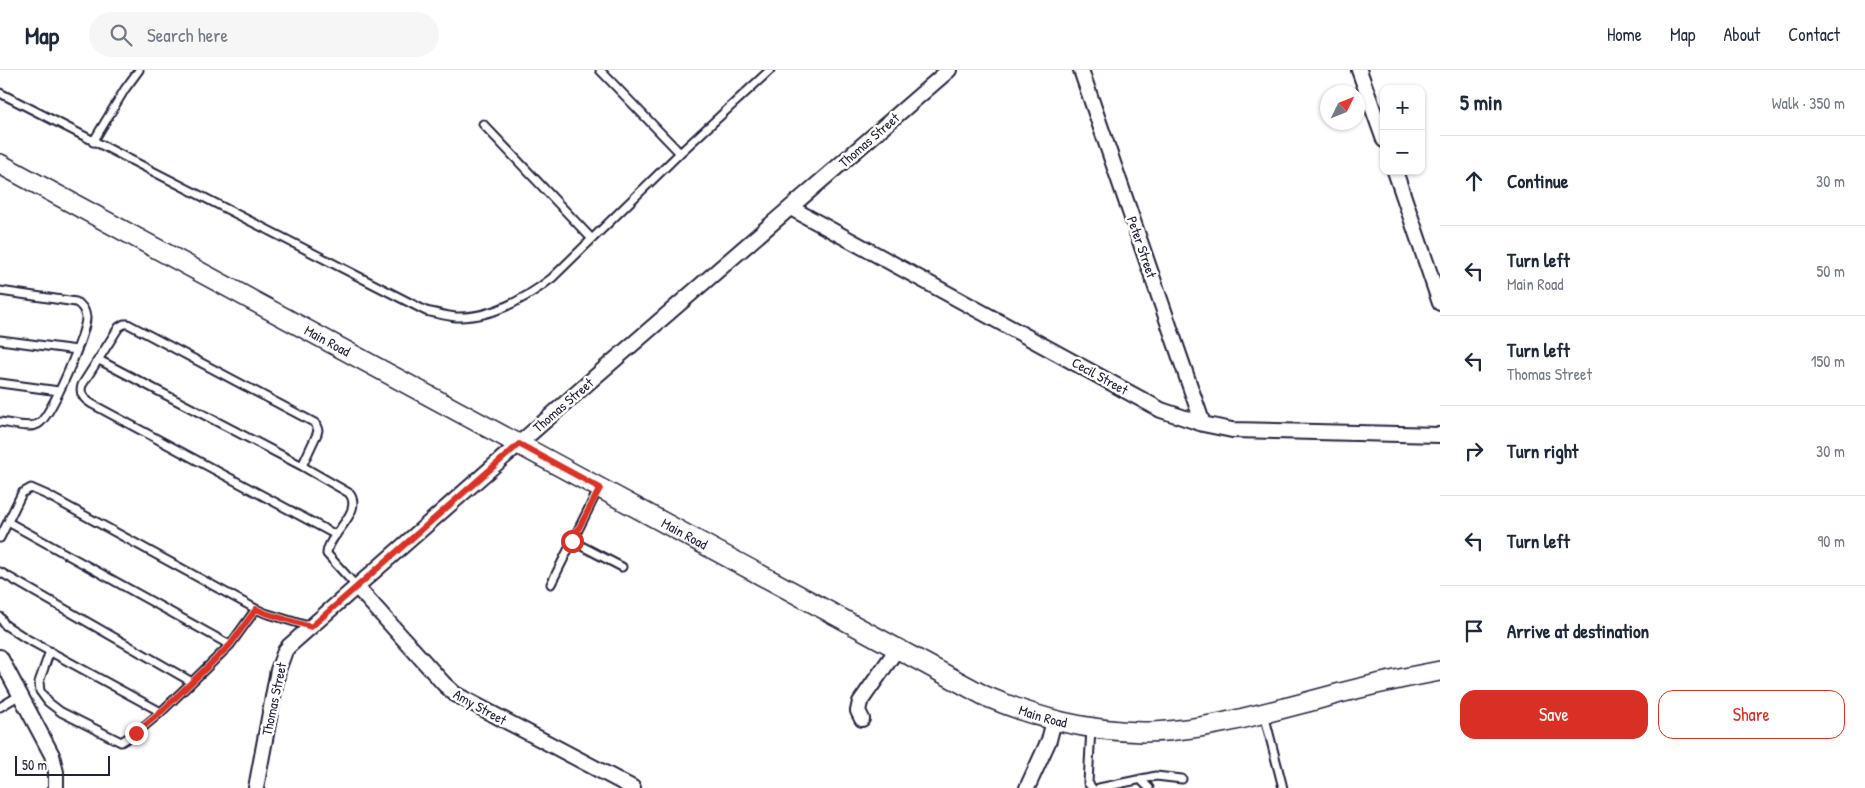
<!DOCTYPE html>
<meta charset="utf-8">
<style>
:root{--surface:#fff;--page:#f6f6f7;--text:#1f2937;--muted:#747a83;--line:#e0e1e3;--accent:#d93025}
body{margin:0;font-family:"Patrick Hand",sans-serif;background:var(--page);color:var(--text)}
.controls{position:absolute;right:15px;top:15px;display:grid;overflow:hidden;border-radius:10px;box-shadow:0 1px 4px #0004}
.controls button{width:45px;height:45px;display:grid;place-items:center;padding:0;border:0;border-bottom:1px solid var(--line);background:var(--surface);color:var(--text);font:25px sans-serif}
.compass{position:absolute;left:1320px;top:15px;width:45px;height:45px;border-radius:50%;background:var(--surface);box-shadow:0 1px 4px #0004;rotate:47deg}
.scale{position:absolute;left:15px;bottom:12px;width:95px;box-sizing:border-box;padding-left:5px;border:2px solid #22223b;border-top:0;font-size:14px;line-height:18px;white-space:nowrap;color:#22223b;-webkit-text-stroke:4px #fff;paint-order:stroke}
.stop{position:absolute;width:15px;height:15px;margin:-11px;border:4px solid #d93025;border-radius:50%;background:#fff}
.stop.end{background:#d93025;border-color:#fff;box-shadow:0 1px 5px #0008}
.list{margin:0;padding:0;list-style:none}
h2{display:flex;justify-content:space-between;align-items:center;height:65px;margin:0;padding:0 20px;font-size:21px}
h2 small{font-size:16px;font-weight:400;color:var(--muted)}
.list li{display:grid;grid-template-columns:32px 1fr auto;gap:15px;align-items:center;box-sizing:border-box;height:90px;padding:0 20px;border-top:1px solid var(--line)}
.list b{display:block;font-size:19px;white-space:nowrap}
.list p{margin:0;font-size:16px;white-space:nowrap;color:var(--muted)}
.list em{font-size:16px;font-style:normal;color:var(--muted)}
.actions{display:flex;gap:10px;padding:15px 20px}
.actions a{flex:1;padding:11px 0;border:1px solid var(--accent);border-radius:15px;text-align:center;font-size:18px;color:var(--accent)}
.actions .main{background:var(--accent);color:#fff}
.icon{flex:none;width:28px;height:28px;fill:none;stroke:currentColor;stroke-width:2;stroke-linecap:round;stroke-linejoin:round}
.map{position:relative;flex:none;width:1440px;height:718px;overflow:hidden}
header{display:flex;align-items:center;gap:30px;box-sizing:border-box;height:70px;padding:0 25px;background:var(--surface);border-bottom:1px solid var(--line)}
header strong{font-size:24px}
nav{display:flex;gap:28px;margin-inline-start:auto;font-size:18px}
.search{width:350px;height:45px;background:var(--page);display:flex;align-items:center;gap:12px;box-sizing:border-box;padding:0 18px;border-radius:28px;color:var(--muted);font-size:19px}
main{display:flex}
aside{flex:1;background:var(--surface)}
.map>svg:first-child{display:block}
</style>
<header>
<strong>Map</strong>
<div class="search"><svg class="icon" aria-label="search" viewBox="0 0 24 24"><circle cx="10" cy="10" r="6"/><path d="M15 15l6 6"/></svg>Search here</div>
<nav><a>Home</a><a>Map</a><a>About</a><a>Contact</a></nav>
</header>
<main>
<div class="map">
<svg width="1440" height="718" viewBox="0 0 1440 718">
<rect width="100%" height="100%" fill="#fff"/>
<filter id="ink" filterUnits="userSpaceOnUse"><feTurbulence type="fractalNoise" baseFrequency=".02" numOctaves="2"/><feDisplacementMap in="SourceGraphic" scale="10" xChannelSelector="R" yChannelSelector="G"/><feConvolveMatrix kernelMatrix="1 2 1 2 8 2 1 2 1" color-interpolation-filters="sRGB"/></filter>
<g filter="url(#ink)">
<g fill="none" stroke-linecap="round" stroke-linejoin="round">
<g stroke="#22223b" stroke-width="11">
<path id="service" d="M600 0 680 83
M0 23 426 241C436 243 446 246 456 247 492 248 524 230 552 208L680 83 770 0
M483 54 592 169
M93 72 125 19 139 0
M0 221 76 232C82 235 85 240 86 247 87 262 51 348 38 354 28 359 11 353 0 352
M0 270 77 280
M99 290 302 396
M0 313 59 321
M8 452 230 575
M336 465 92 334C84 329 79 324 82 315L119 257 124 254H128L315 353 318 360 317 364 302 396 349 423C365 442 327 465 327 484L357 517
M0 468 22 423 31 418 47 425 256 539 265 543 311 557
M572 471 622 497
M0 502 192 612
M551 514 599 418
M0 547 5 555 27 569 161 642 230 575 256 539
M50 581 39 612 40 621 48 632 61 642 121 672 136 663 161 642
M0 637 20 625
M1264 644 1283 718
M1091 658 1088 713 1092 718
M1140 709 1149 718
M1099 718 1156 706 1182 709"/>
</g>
<g stroke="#22223b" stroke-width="18">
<path id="minor" d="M1081 0 1203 354
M1359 0 1384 70
M1395 101 1440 233
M791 138 1161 340 1203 354 1232 360 1440 365
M357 517 444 614 455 624 633 718
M0 587 52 685 56 702V718
M862 649 858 641 860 632 897 579
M256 718 278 600 285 581 289 576 596 306 949 0
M1027 718 1049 670 1054 651"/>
</g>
<g stroke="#22223b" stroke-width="22">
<g id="secondary">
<path id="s1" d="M0 94 985 626C1037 648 1086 661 1143 662 1197 662 1258 645 1311 631 1353 619 1396 609 1440 601"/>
</g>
</g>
<use href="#service" stroke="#fff" stroke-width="7"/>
<use href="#minor" stroke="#fff" stroke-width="14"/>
<use href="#secondary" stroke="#fff" stroke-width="19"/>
</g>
</g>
<g fill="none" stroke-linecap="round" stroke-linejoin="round" filter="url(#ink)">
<path stroke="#d93025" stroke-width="6" d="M136 663 161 642 230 575 256 539 265 543 311 557 519 374 600 418 572 471"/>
</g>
<g text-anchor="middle" stroke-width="5" stroke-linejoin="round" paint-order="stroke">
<g font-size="14" fill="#22223b" stroke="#fff">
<text transform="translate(869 70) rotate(-41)" y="5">Thomas Street</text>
<text transform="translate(1142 177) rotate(71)" y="5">Peter Street</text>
<text dy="5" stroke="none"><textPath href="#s1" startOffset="372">Main Road</textPath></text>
<text transform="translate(1100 306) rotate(29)" y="5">Cecil Street</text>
<text transform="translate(563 335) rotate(-41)" y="5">Thomas Street</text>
<text dy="5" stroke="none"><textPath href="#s1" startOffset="778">Main Road</textPath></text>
<text transform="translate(274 629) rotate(-78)" y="5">Thomas Street</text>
<text transform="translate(480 637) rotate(29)" y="5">Amy Street</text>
<text dy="5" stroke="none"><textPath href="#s1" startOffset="1181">Main Road</textPath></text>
</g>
</g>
</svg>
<div class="controls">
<button>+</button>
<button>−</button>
</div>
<svg class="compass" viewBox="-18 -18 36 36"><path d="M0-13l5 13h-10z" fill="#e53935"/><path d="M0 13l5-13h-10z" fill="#747a83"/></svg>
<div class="scale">50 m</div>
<div class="stop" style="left:572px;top:471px"></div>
<div class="stop end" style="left:136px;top:663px"></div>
</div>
<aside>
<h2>5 min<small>Walk · 350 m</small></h2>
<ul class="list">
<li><svg class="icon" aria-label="ahead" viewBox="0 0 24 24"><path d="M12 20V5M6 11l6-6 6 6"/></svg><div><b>Continue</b></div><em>30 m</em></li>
<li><svg class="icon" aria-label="left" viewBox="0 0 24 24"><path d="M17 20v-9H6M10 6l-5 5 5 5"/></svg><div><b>Turn left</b><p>Main Road</p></div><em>50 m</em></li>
<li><svg class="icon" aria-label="left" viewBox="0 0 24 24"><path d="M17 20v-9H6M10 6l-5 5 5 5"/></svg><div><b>Turn left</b><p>Thomas Street</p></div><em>150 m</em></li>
<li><svg class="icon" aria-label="right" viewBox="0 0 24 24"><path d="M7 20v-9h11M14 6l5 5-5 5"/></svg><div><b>Turn right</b></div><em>30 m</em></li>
<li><svg class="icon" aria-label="left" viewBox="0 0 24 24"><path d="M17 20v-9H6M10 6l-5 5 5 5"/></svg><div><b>Turn left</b></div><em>90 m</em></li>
<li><svg class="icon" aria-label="arrive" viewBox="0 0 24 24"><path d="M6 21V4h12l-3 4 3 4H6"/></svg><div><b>Arrive at destination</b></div></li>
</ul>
<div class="actions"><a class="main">Save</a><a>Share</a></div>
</aside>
</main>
